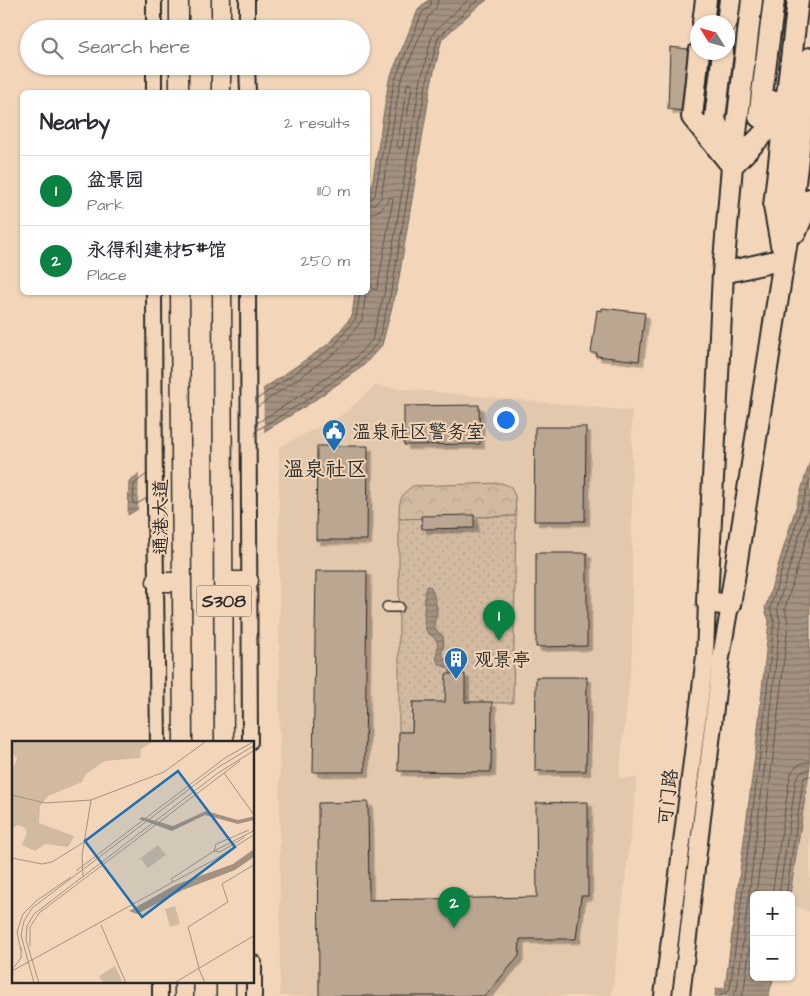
<!DOCTYPE html>
<meta charset="utf-8">
<style>
:root{--surface:#fff;--page:#f7f7f7;--text:#2b2b33;--muted:#7c7c81;--line:#e1e1e2;--accent:#0b8043}
body{margin:0;font-family:"Architects Daughter","LXGW WenKai TC",sans-serif;background:var(--page);color:var(--text)}
.controls{position:absolute;right:15px;bottom:15px;display:grid;overflow:hidden;border-radius:8px;box-shadow:0 1px 4px #0004}
.controls button{width:45px;height:45px;display:grid;place-items:center;padding:0;border:0;border-bottom:1px solid var(--line);background:var(--surface);color:var(--text);font:25px sans-serif}
.compass{position:absolute;left:690px;top:15px;width:45px;height:45px;border-radius:50%;background:var(--surface);box-shadow:0 1px 4px #0004;rotate:307deg}
.you{position:absolute;left:505px;top:419px;width:18px;height:18px;margin:-12px;border:4px solid #fff;border-radius:50%;background:#1a73e8;box-shadow:0 0 0 8px #1a73e833}
.badge{display:grid;place-items:center;width:32px;height:32px;border-radius:50%;background:var(--accent);color:#fff;font-size:16px;font-weight:700}
.pin{position:absolute;translate:-50% -41px;filter:drop-shadow(0 1px 2px #0008)}
.pin::after{content:'';position:absolute;top:26px;width:18px;height:15px;background:inherit;clip-path:polygon(0 0,100% 0,50% 100%)}
.list{margin:0;padding:0;list-style:none}
h2{display:flex;justify-content:space-between;align-items:center;height:65px;margin:0;padding:0 20px;font-size:21px}
h2 small{font-size:16px;font-weight:400;color:var(--muted)}
.list li{display:grid;grid-template-columns:32px 1fr auto;gap:15px;align-items:center;box-sizing:border-box;height:70px;padding:0 20px;border-top:1px solid var(--line)}
.list b{display:block;font-size:19px;white-space:nowrap}
.list p{margin:0;font-size:16px;white-space:nowrap;color:var(--muted)}
.list em{font-size:16px;font-style:normal;color:var(--muted)}
.icon{flex:none;width:28px;height:28px;fill:none;stroke:currentColor;stroke-width:2;stroke-linecap:round;stroke-linejoin:round}
.map{position:relative;flex:none;width:810px;height:996px;overflow:hidden}
.search{position:absolute;background:var(--surface);box-shadow:0 1px 4px #0004;left:20px;top:20px;width:350px;height:55px;display:flex;align-items:center;gap:12px;box-sizing:border-box;padding:0 18px;border-radius:28px;color:var(--muted);font-size:19px}
.panel{position:absolute;background:var(--surface);box-shadow:0 1px 4px #0004;left:20px;top:90px;width:350px;height:205px;border-radius:8px}
.map>svg:first-child{display:block}
</style>
<div class="map">
<svg width="810" height="996" viewBox="0 0 810 996">
<defs>
<pattern id="park-crowns" width="20" height="18" patternUnits="userSpaceOnUse" patternTransform="scale(1.25)"><rect width="20" height="18" fill="#d2baa1"/><path d="M2 6a3 3 0 1 1 6 0M12 15a3 3 0 1 1 6 0" fill="none" stroke="#b4a08b"/></pattern>
<pattern id="garden-dots" width="8" height="8" patternUnits="userSpaceOnUse" patternTransform="scale(1.25)"><rect width="8" height="8" fill="#d2baa1"/><path d="M2 2h.1M6 6h.1" fill="none" stroke="#b4a08b" stroke-width="1.8" stroke-linecap="round"/></pattern>
<pattern id="water-rules" width="6" height="5" patternUnits="userSpaceOnUse" patternTransform="scale(1.25)"><rect width="6" height="5" fill="#a49280"/><path d="M0 2.5h6" fill="none" stroke="#867769"/></pattern>
<filter id="shadow"><feDropShadow dx="4.5" dy="4.5" stdDeviation="0" flood-color="#0004"/></filter>
</defs>
<rect width="100%" height="100%" fill="#f3d6b9"/>
<filter id="ink" filterUnits="userSpaceOnUse"><feTurbulence type="fractalNoise" baseFrequency=".02" numOctaves="2"/><feDisplacementMap in="SourceGraphic" scale="10" xChannelSelector="R" yChannelSelector="G"/><feConvolveMatrix kernelMatrix="1 2 1 2 8 2 1 2 1" color-interpolation-filters="sRGB"/></filter>
<g filter="url(#ink)">
<path fill="#e2c8ad" d="M375 386 632 411V657L619 778H637L613 987 611 996H280L279 447 342 415Z
M810 765V912L791 904V895Z"/>
<path fill="url(#park-crowns)" stroke="#7e7266" d="M502 483 511 487 515 496 516 516 399 519C399 503 399 495 413 486Z"/>
<path fill="url(#garden-dots)" stroke="#7e7266" d="M516 516 513 703 413 702 412 732H399V519Z"/>
<path fill="url(#water-rules)" stroke="#74695e" d="M428 0H487L476 8 442 39 431 84 398 284 382 345 362 367 309 404 128 515 129 481 330 343 352 316 355 293 368 292V209L389 80 418 10Z
M810 461V765L790 895H754V977H774L768 996H715L716 989 725 988 757 739 769 621 765 609Z
M427 586 431 587C434 595 437 604 437 613 436 619 433 623 435 629L443 636 444 646 441 653 445 659 452 660 459 653 464 659 459 667 461 673H450L449 668C427 664 442 649 436 640 434 636 429 635 427 632 422 624 425 601 425 591Z"/>
<path fill="#f3d6b9" d="M263 386 264 432 203 472 138 512 139 471Z"/>
<g fill="none" stroke-linecap="round" stroke-linejoin="round">
<path stroke="#5b544d" stroke-width="1" d="M408 83H411L412 86 402 147 399 149 397 146 407 86Z
M368 200 372 199 375 195 394 82 422 13 431 5V0
M368 206 375 204 381 198 400 83 428 17 436 8 438 0
M368 214C379 213 384 208 389 198L391 197 393 199 379 280 377 289H373L368 280
M257 399 334 346 356 318 360 292
M257 407 339 350 362 320 366 292
M257 423 303 394 354 359 372 340 387 282 420 83 432 36 435 31 468 0
M257 430 307 400 358 363 378 343 393 283 426 84 438 38 472 5 479 0
M147 474 134 484 133 503 137 504 147 498
M756 895 775 741 788 623 785 608 810 526
M772 895 790 776C793 767 800 762 810 762
M779 895 796 779C799 773 803 770 810 769
M786 895 803 781 805 777 810 776
M720 996 721 994 728 992 730 988 762 739 774 621 770 608 810 479
M733 996 737 989 768 740 780 621 777 608 810 500
M742 996 744 990 754 913"/>
</g>
<path fill="#bba692" stroke="#2b2b2b" filter="url(#shadow)" d="M670 47 688 49 681 111 668 109Z
M602 308 645 313 639 361 596 356 597 353H591L597 310 602 311Z
M479 405 480 444 404 445V406Z
M535 427H586L585 521H534Z
M317 446H368L367 540H316Z
M474 515V528L422 529 421 516Z
M536 553H587V646L536 647Z
M316 571H367L365 772H313Z
M446 674H465V702H492L491 772 398 771 399 732H412L413 702H445Z
M536 677H587L586 771H535Z
M368 802 369 900 537 897 536 803 588 802V896H581L576 939H520L519 956 485 996H319L318 803Z"/>
<g fill="none" stroke-linecap="round" stroke-linejoin="round">
<g stroke="#2b2b2b" stroke-width="12">
<path id="pedestrian" d="M387 607H399"/>
</g>
<g stroke="#2b2b2b" stroke-width="18">
<path id="tertiary" d="M154 0V29
M247 0V29
M154 66V92
M247 66 248 92
M154 292 155 505 158 742
M248 292 250 742
M254 963V996
M160 982V996"/>
</g>
<g stroke="#2b2b2b" stroke-width="20">
<path id="secondary" d="M663 996 705 656 707 602
M681 996 721 657 730 605"/>
</g>
<g stroke="#2b2b2b" stroke-width="21">
<path id="primary" d="M179 0V29
M221 0V29
M179 66V92
M221 66V92
M180 292 183 742
M222 292 224 742
M223 581H249
M156 582H182
M184 982V996
M226 982V996"/>
</g>
<g stroke="#2b2b2b" stroke-width="24">
<path id="motorway" d="M752 0 732 166 723 273 707 602 730 605 792 208 810 58
M703 22 706 0
M727 22 730 0
M699 52 692 117 732 166
M723 52 715 119 727 153
M759 117 774 0
M732 166 769 128 772 101
M796 232 810 199
M781 245 774 206 798 0
M723 273 784 259"/>
</g>
<use href="#pedestrian" stroke="#f3d6b9" stroke-width="9"/>
<use href="#tertiary" stroke="#f3d6b9" stroke-width="14"/>
<use href="#secondary" stroke="#f3d6b9" stroke-width="16"/>
<use href="#primary" stroke="#f3d6b9" stroke-width="18"/>
<use href="#motorway" stroke="#f3d6b9" stroke-width="20"/>
</g>
</g>
<defs>
<g id="civic-pin" transform="scale(1.25)"><path d="M0 17L-7.5 6A9.5 9.5 0 1 1 7.5 6Z" fill="#1f6fb2" stroke="#f3d6b9"/><path d="M-.6-6.5H3V-4.5H.6V-3L4-1V1h2V6H-6V1h2V-1L-.6-3ZM-1.2 2.5V6h2.4V2.5Z" fill="#fff"/></g>
<g id="building-pin" transform="scale(1.25)"><path d="M0 17L-7.5 6A9.5 9.5 0 1 1 7.5 6Z" fill="#1f6fb2" stroke="#f3d6b9"/><path d="M-4-6H4V6H1V3H-1V6H-4ZM-2.5-4.3h1.7v1.8h-1.7ZM.8-4.3h1.7v1.8H.8ZM-2.5-1h1.7V.8h-1.7ZM.8-1h1.7V.8H.8Z" fill="#fff"/></g>
</defs>
<g fill-rule="evenodd">
<use href="#civic-pin" x="334" y="431"/>
<use href="#building-pin" x="456" y="659"/>
</g>
<g text-anchor="middle" stroke-width="4" stroke-linejoin="round" paint-order="stroke">
<rect fill="#f3d6b9" stroke="#675e56" stroke-width="1" x="196.5" y="585.5" width="55" height="31" rx="4"/>
<g font-size="18" font-weight="bold" fill="#2b2b2b">
<text x="224" y="607">S308</text>
</g>
<g font-size="19" fill="#2b2b2b" stroke="#f3d6b9" text-anchor="start">
<text x="352" y="438">温泉社区警务室</text>
<text x="474" y="666">观景亭</text>
</g>
<g font-size="19" fill="#2b2b2b" stroke="#f3d6b9">
<text transform="translate(160 517) rotate(-90)" y="7">通港大道</text>
<text transform="translate(667 797) rotate(-83)" y="7">可门路</text>
</g>
<g font-size="21" fill="#2b2b2b" stroke="#f3d6b9">
<text x="325" y="476">温泉社区</text>
</g>
</g>
<g transform="translate(12 741)">
<rect width="242" height="242" fill="#f3d6b9"/>
<path d="M163 165 168 183 158 186 153 168Z" fill="#d2baa1"/>
<path d="M0 1H141L129 8 128 17 93 20 74 33 70 41 36 55 28 65 27 82 62 95 56 106 33 103 23 110 10 104 15 91 13 87 6 84 0 88V30L5 17 0 12Z" fill="#d2baa1"/>
<path d="M103 225 111 242H91L87 235Z" fill="#d2baa1"/>
<path d="M146 104 154 114 136 127 129 118 126 119Z" fill="#d2baa1"/>
<path d="M194 70 226 79 243 75 242 79 226 83 193 74 160 90 127 78 130 76 161 85ZM242 108V116L223 129 171 149 125 173 117 170 163 144 221 123Z" fill="#a49280"/>
<path fill="none" stroke="#a39280" stroke-width="1" d="M212 32 242 74M0 54 33 62 79 59 152 31 193 1M243 89 202 110 159 138 161 141 202 119 243 93M202 110 204 103 237 89M202 110 208 111 233 96M0 117 30 123 40 121 72 101M64 130 213 17 241 1M71 136 70 115 79 59M89 184 114 242M18 205V186L27 172 228 20M9 210 5 191 11 173 24 160 59 136M2 226 9 217V206M187 227 176 186 216 161 210 143 243 123M187 228 193 242M0 230 161 141M22 242 9 194 12 180 20 167 205 27 243 4M27 242 14 199 15 185 22 173 206 32 243 9M162 242 243 194"/>
<path fill="#1f6fb2" fill-opacity="0.15" stroke="#1f6fb2" stroke-width="2.5" d="M166 30 223 106 130 176 73 100Z"/>
<rect width="242" height="242" fill="none" stroke="#2b2b2b" stroke-width="2.5"/>
</g>
</svg>
<div class="controls">
<button>+</button>
<button>−</button>
</div>
<svg class="compass" viewBox="-18 -18 36 36"><path d="M0-13l5 13h-10z" fill="#e53935"/><path d="M0 13l5-13h-10z" fill="#7c7c81"/></svg>
<div class="you"></div>
<div class="pin badge" style="left:499px;top:641px">1</div>
<div class="pin badge" style="left:454px;top:928px">2</div>
<div class="search"><svg class="icon" aria-label="search" viewBox="0 0 24 24"><circle cx="10" cy="10" r="6"/><path d="M15 15l6 6"/></svg>Search here</div>
<section class="panel">
<h2>Nearby<small>2 results</small></h2>
<ul class="list">
<li><span class="badge">1</span><div><b>盆景园</b><p>Park</p></div><em>110 m</em></li>
<li><span class="badge">2</span><div><b>永得利建材5#馆</b><p>Place</p></div><em>250 m</em></li>
</ul>
</section>
</div>
